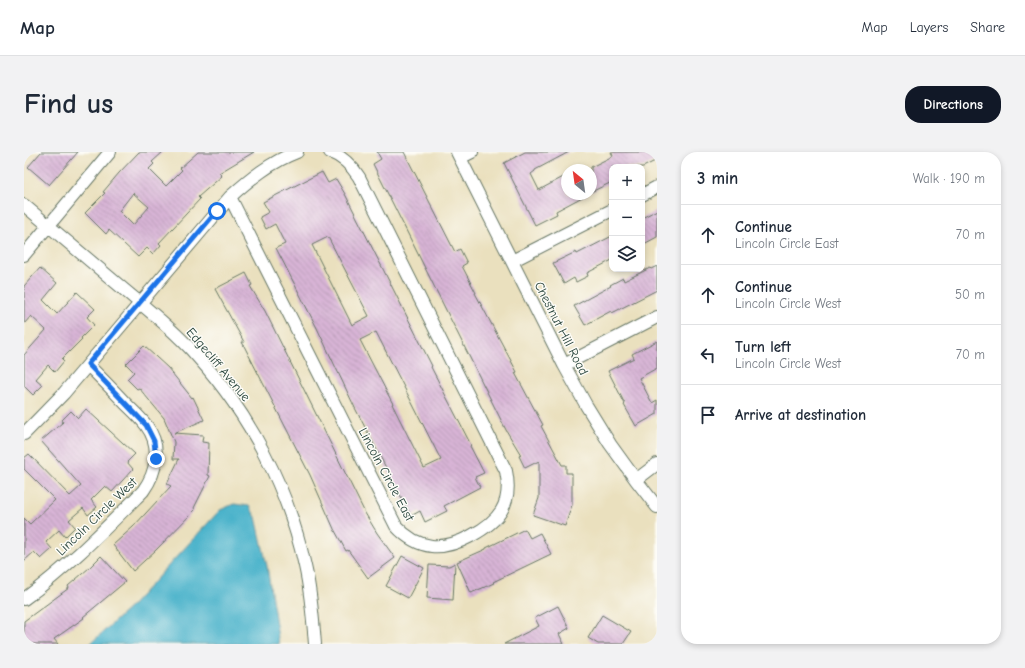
<!DOCTYPE html>
<meta charset="utf-8">
<style>
:root{--surface:#fff;--page:#f2f2f3;--text:#1f2937;--muted:#747a83;--line:#e0e1e3;--accent:#111827}
body{margin:0;font-family:"Comic Neue",sans-serif;background:var(--page);color:var(--text)}
.controls{position:absolute;right:12px;top:12px;display:grid;overflow:hidden;border-radius:8px;box-shadow:0 2px 6px #0003}
.controls button{width:36px;height:36px;display:grid;place-items:center;padding:0;border:0;border-bottom:1px solid var(--line);background:var(--surface);color:var(--text);font:20px sans-serif}
.compass{position:absolute;left:537px;top:12px;width:36px;height:36px;border-radius:50%;background:var(--surface);box-shadow:0 2px 6px #0003;rotate:331deg}
.stop{position:absolute;width:12px;height:12px;margin:-9px;border:3px solid #1a73e8;border-radius:50%;background:#fff}
.stop.end{background:#1a73e8;border-color:#fff;box-shadow:0 1px 4px #0008}
.list{margin:0;padding:0;list-style:none}
h2{display:flex;justify-content:space-between;align-items:center;height:52px;margin:0;padding:0 16px;font-size:17px}
h2 small{font-size:13px;font-weight:400;color:var(--muted)}
.list li{display:grid;grid-template-columns:26px 1fr auto;gap:12px;align-items:center;box-sizing:border-box;height:60px;padding:0 16px;border-top:1px solid var(--line)}
.list b{display:block;font-size:15px;white-space:nowrap}
.list p{margin:0;font-size:13px;white-space:nowrap;color:var(--muted)}
.list em{font-size:13px;font-style:normal;color:var(--muted)}
.icon{flex:none;width:22px;height:22px;fill:none;stroke:currentColor;stroke-width:2;stroke-linecap:round;stroke-linejoin:round}
.map{position:relative;flex:none;width:633px;height:492px;overflow:hidden;border-radius:16px}
header{display:flex;align-items:center;gap:24px;box-sizing:border-box;height:56px;padding:0 20px;background:var(--surface);border-bottom:1px solid var(--line)}
header strong{font-size:19px}
nav{display:flex;gap:22px;margin-inline-start:auto;font-size:14px}
.intro{display:flex;align-items:center;justify-content:space-between;box-sizing:border-box;height:96px;padding:0 24px}
h1{margin:0;font-size:28px}
.button{padding:10px 18px;border-radius:16px;background:var(--accent);color:#fff;font-size:14px;font-weight:700}
main{display:flex;gap:24px;padding:0 24px}
aside{flex:1;background:var(--surface);border-radius:16px;box-shadow:0 2px 6px #0003}
.map>svg:first-child{display:block}
</style>
<header>
<strong>Map</strong>
<nav><a>Map</a><a>Layers</a><a>Share</a></nav>
</header>
<div class="intro"><h1>Find us</h1><a class="button">Directions</a></div>
<main>
<div class="map">
<svg width="633" height="492" viewBox="0 0 633 492">
<defs>
<pattern id="building-back-hatch" width="6" height="6" patternUnits="userSpaceOnUse"><rect width="6" height="6" fill="#d8b4d6"/><path d="M-1 5l2 2M0 0l6 6M5-1l2 2" fill="none" stroke="#af94ae"/></pattern>
</defs>
<rect width="100%" height="100%" fill="#fdfcf7"/>
<filter id="ink" filterUnits="userSpaceOnUse"><feTurbulence type="fractalNoise" baseFrequency=".025" numOctaves="2"/><feDisplacementMap in="SourceGraphic" scale="8" xChannelSelector="R" yChannelSelector="G"/><feConvolveMatrix kernelMatrix="1 2 1 2 8 2 1 2 1" color-interpolation-filters="sRGB"/></filter>
<filter id="wash" filterUnits="userSpaceOnUse"><feTurbulence type="fractalNoise" baseFrequency=".012" numOctaves="4" result="noise"/><feDisplacementMap in="SourceGraphic" scale="16" xChannelSelector="R" yChannelSelector="G"/><feGaussianBlur stdDeviation="0.9" result="paint"/><feColorMatrix in="noise" values="0 0 0 0 0 0 0 0 0 0 0 0 0 0 0 0 0 1.4 0 .05"/><feComposite in="paint" operator="in"/></filter>
<g filter="url(#wash)">
<rect width="100%" height="100%" fill="#eae0be"/>
<path fill="#4cb3cb" stroke="#367880" d="M210 352 225 354 232 365 243 414 255 492H66L106 455 196 358Z"/>
<g id="blocks">
<path fill="url(#building-back-hatch)" fill-rule="evenodd" d="M17 0H54L25 33 4 15Z
M115 0H139L128 10 130 12 125 17 142 34 158 18 156 16 174 0H230L195 21 198 24 174 45 176 47 135 91 137 93 129 102 123 96 114 105 85 78 82 82 61 61 81 41 79 40 95 21ZM109 41 125 55 109 73 95 59Z
M353 0H380L431 100 436 97 443 111 438 114 452 141H451L485 205 493 220 491 221 519 273 517 274 538 313H542V321H548V353L541 374 509 363 515 346V309L501 316 495 304 497 303 482 278 349 12 357 7Z
M501 0H545L511 18V19L507 22 515 38 543 23V42H564L532 59 533 62 511 73 480 11Z
M587 0H633V8L619 15H588V30L567 40V15L589 4Z
M298 20 304 31 312 27 321 42 408 214 407 215 447 293 446 294 460 321 451 325 456 335 420 354 423 359 401 370 396 359 387 364 331 256 293 176 252 96 261 92 251 72 242 77 236 65 245 60 239 50ZM304 85 345 164 328 173 288 93ZM352 180 417 308 400 316 368 252H369L336 188Z
M633 58V85L618 93V66Z
M588 84V108L563 121 564 124 552 130 550 126 540 132 529 111 552 100 553 102Z
M633 114V138L588 161 587 159 561 173 550 154 587 134 586 133 599 126 600 129 626 116 627 117Z
M16 116 33 131 19 148 33 162 53 140 71 157 63 165 70 173 57 186 58 187 38 207 40 209 31 220 24 213 12 227 19 233 9 243 0 234V203L22 178 7 164 0 172V134Z
M222 121 228 133 226 134 241 159 341 361 353 381 371 406 344 426 324 398 322 399 310 377 286 323 218 190H220L191 137Z
M633 189V216L615 226 628 251 633 248V262L612 274 600 253 601 252 584 219 610 206 608 202Z
M120 194 144 216 168 246 169 245 180 268 150 281 179 283 178 290 185 291 184 323 186 324 170 356 171 358 132 398 109 419 89 393 109 375 147 334 143 332 155 307H149L150 290 140 266 115 236 113 237 103 227 110 220 102 212Z
M62 257 111 302 103 310 109 317 88 340 81 334 67 348 73 355 64 363 59 356 45 368 51 375 41 385 35 378 22 390 28 397 17 407 10 400 0 409V366L6 372 31 348 0 317V306L5 302 46 344 57 334 17 289 39 270 38 268 47 259 54 266Z
M501 377 506 386 516 381 527 402 469 430 470 431 447 441 433 410 462 397V396Z
M77 404 101 430 59 465 60 466 30 487 34 492H0V469L45 436 44 434 65 416Z
M378 404 400 416 384 446 362 434Z
M431 411 429 448 403 446 405 413 425 414Z
M534 454 545 476 535 482 540 492H480L515 474 511 466Z
M578 463 607 480 599 492H574L564 486Z"/>
</g>
</g>
<g filter="url(#ink)">
<use href="#blocks" fill-opacity="0" stroke="#667664" stroke-width="1"/>
<g fill="none" stroke-linecap="round" stroke-linejoin="round">
<g stroke="#667664" stroke-width="14">
<path id="street" d="M433 0 540 213 562 253 586 292 612 328 633 355
M436 6 448 0
M618 43 633 35
M206 45 372 374C395 399 419 399 447 384 475 369 489 352 482 319L335 25C328 14 319 5 306 0
M0 53C32 80 65 108 97 135 123 157 150 178 173 204 226 263 264 336 281 414 287 440 289 466 291 492
M0 103 86 0
M488 109 588 58
M540 213 633 165
M0 282 40 241 206 45C226 27 247 10 273 0
M612 328 633 312
M0 447C43 416 81 377 119 339 133 320 138 294 122 273 116 265 108 258 101 251 89 238 76 225 64 213"/>
</g>
<use href="#street" stroke="#fff" stroke-width="12"/>
</g>
</g>
<g fill="none" stroke-linecap="round" stroke-linejoin="round" filter="url(#ink)">
<path stroke="#1a73e8" stroke-width="5" d="M132 307 130 289 122 273 64 212 193 59"/>
</g>
<g text-anchor="middle" stroke-width="3" stroke-linejoin="round" paint-order="stroke">
<g font-size="13" fill="#1f3d34" stroke="#fdfcf7">
<text transform="translate(538 176) rotate(63)" y="5">Chestnut Hill Road</text>
<text transform="translate(195 212) rotate(50)" y="5">Edgecliff Avenue</text>
<text transform="translate(363 322) rotate(62)" y="5">Lincoln Circle East</text>
<text transform="translate(72 364) rotate(-44)" y="5">Lincoln Circle West</text>
</g>
</g>
</svg>
<div class="controls">
<button>+</button>
<button>−</button>
<button><svg class="icon" aria-label="layers" viewBox="0 0 24 24"><path d="M12 4l9 5-9 5-9-5zM3 14l9 5 9-5"/></svg></button>
</div>
<svg class="compass" viewBox="-18 -18 36 36"><path d="M0-13l5 13h-10z" fill="#e53935"/><path d="M0 13l5-13h-10z" fill="#747a83"/></svg>
<div class="stop" style="left:193px;top:59px"></div>
<div class="stop end" style="left:132px;top:307px"></div>
</div>
<aside>
<h2>3 min<small>Walk · 190 m</small></h2>
<ul class="list">
<li><svg class="icon" aria-label="ahead" viewBox="0 0 24 24"><path d="M12 20V5M6 11l6-6 6 6"/></svg><div><b>Continue</b><p>Lincoln Circle East</p></div><em>70 m</em></li>
<li><svg class="icon" aria-label="ahead" viewBox="0 0 24 24"><path d="M12 20V5M6 11l6-6 6 6"/></svg><div><b>Continue</b><p>Lincoln Circle West</p></div><em>50 m</em></li>
<li><svg class="icon" aria-label="left" viewBox="0 0 24 24"><path d="M17 20v-9H6M10 6l-5 5 5 5"/></svg><div><b>Turn left</b><p>Lincoln Circle West</p></div><em>70 m</em></li>
<li><svg class="icon" aria-label="arrive" viewBox="0 0 24 24"><path d="M6 21V4h12l-3 4 3 4H6"/></svg><div><b>Arrive at destination</b></div></li>
</ul>
</aside>
</main>
